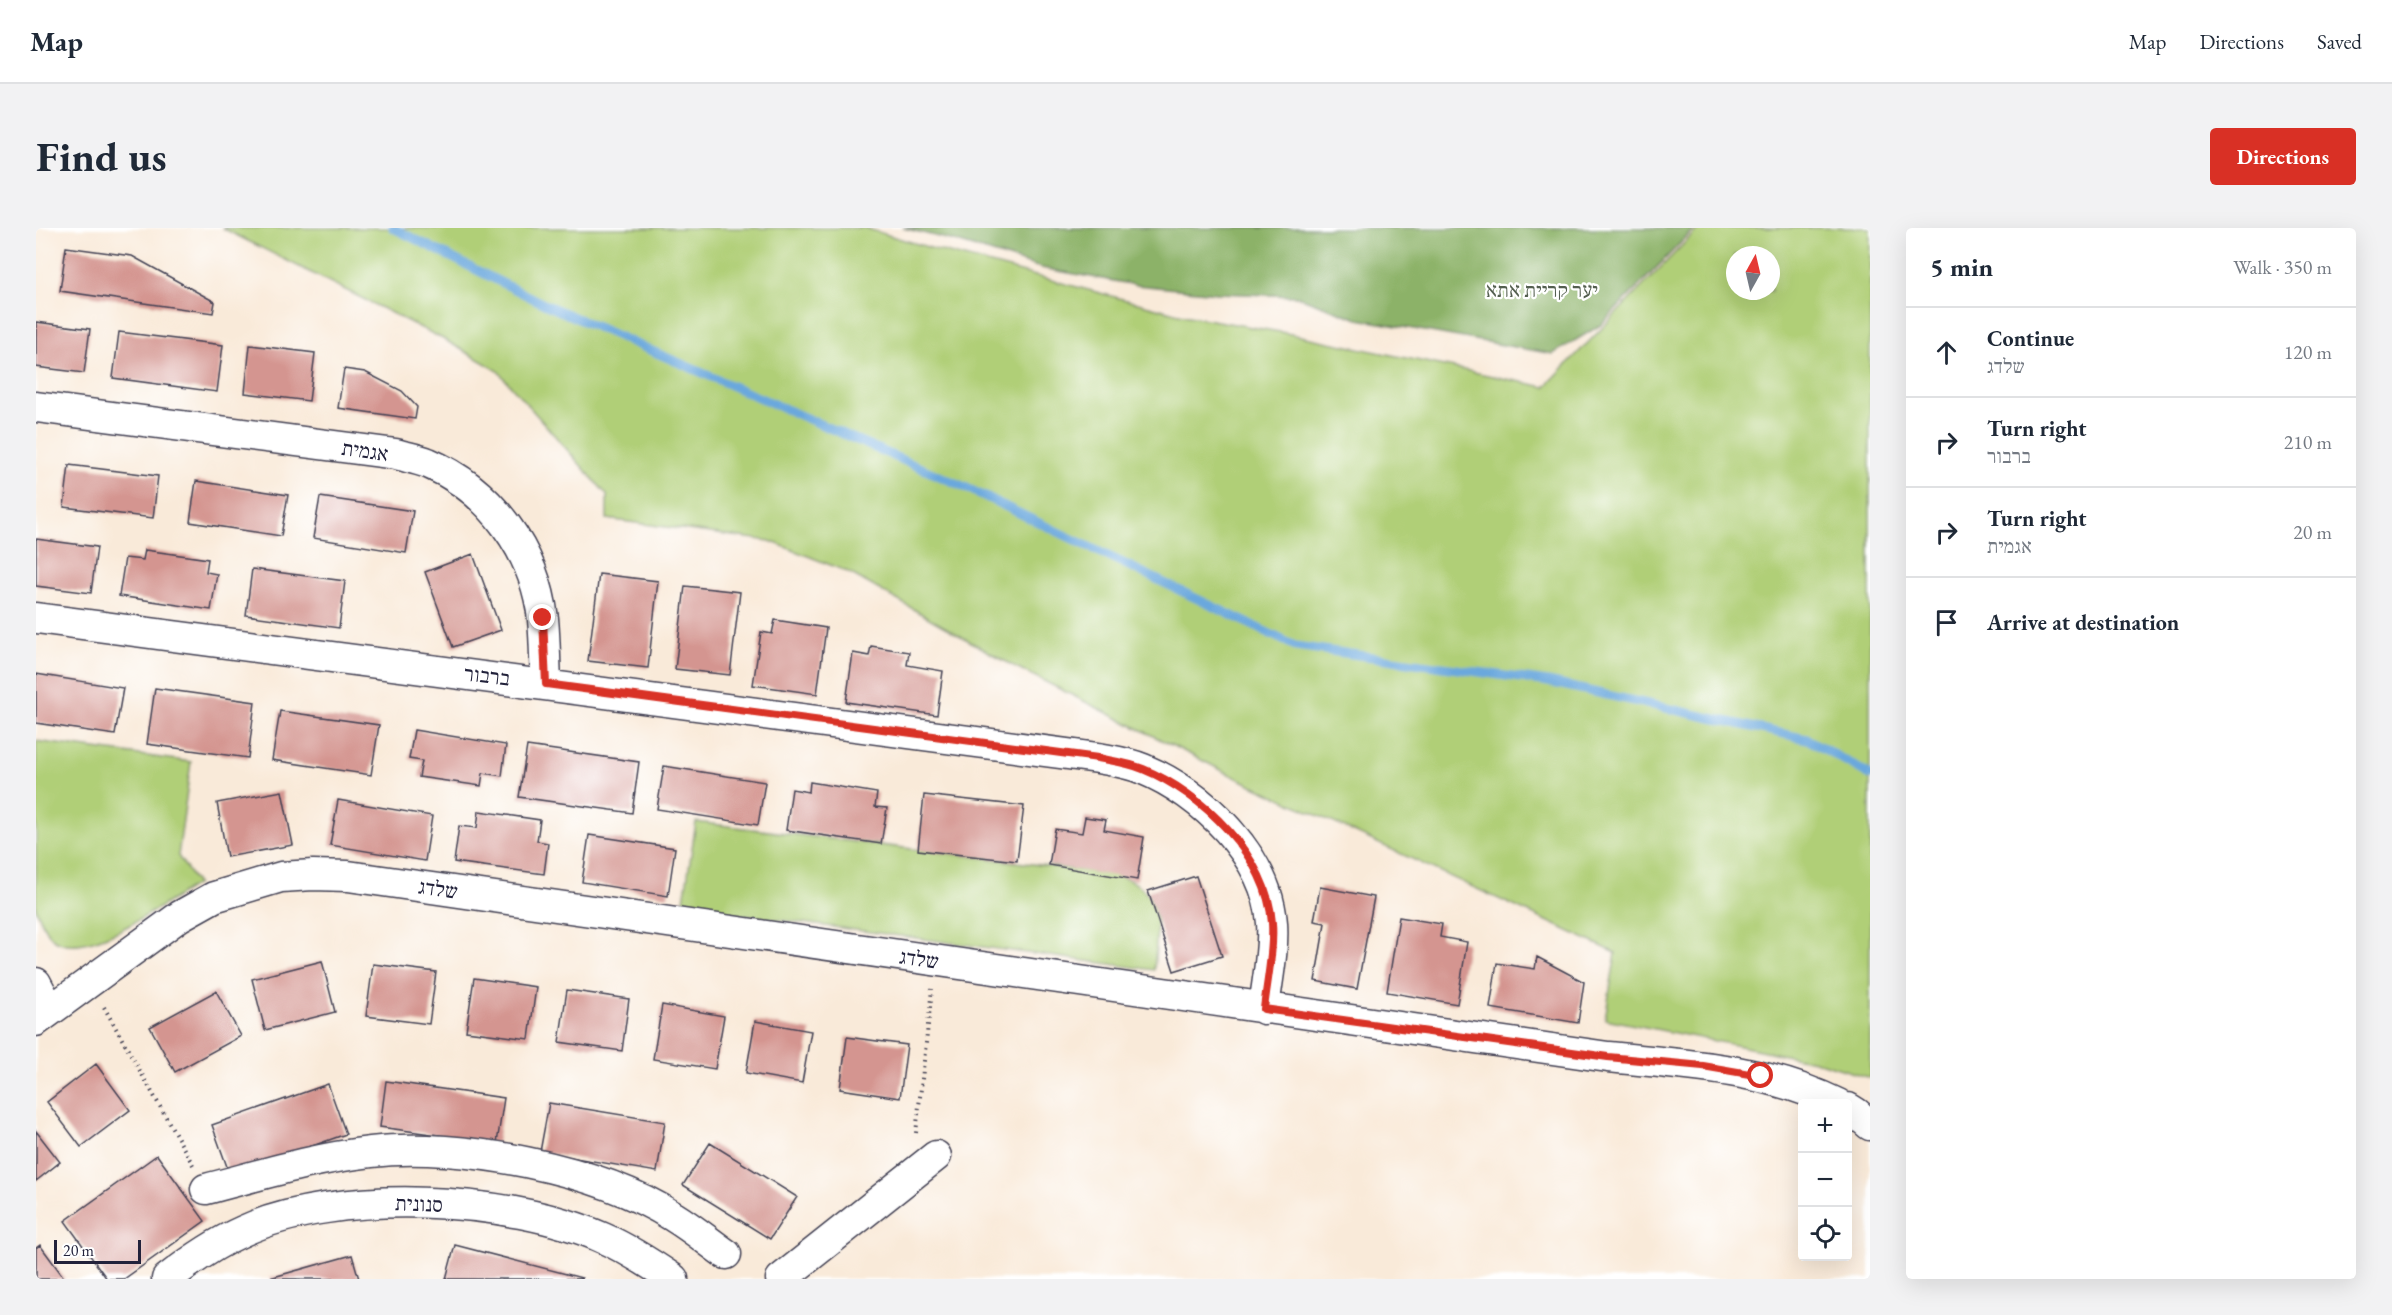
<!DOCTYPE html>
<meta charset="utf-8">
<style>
:root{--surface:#fff;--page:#f2f2f3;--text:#1f2937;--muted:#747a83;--line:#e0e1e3;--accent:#d93025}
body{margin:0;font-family:"EB Garamond","Frank Ruhl Libre",serif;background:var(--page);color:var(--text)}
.controls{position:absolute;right:18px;bottom:18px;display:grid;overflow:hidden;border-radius:6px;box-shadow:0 6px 24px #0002}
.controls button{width:54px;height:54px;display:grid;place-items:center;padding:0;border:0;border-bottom:2px solid var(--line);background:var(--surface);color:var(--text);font:30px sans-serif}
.compass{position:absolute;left:1690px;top:18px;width:54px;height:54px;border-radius:50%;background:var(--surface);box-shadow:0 6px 24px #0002;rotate:8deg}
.scale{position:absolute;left:18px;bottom:15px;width:87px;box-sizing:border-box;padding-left:6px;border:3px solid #22223b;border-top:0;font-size:16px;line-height:21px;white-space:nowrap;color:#22223b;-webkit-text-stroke:4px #fff;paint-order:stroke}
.stop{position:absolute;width:18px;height:18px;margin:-14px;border:4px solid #d93025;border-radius:50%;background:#fff}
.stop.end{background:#d93025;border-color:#fff;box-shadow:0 2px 6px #0008}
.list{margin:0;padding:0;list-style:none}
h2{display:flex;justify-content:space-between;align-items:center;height:78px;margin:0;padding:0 24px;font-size:26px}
h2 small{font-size:20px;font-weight:400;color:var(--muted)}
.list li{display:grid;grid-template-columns:39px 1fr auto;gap:18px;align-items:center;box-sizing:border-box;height:90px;padding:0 24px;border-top:2px solid var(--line)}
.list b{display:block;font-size:22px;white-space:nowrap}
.list p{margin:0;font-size:20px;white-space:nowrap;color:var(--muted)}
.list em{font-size:20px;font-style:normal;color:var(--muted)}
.icon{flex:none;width:33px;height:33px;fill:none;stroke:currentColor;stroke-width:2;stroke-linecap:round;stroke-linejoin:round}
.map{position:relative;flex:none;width:1834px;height:1051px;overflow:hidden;border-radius:6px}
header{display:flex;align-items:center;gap:36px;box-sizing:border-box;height:84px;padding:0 30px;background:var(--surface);border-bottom:2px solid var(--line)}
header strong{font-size:28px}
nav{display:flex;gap:33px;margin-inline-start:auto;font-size:21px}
.intro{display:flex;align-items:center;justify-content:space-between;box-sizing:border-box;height:144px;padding:0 36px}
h1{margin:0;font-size:42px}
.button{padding:15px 27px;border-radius:6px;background:var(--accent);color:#fff;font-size:21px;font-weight:700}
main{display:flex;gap:36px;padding:0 36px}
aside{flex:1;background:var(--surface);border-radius:6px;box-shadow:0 6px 24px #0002}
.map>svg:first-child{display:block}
</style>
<header>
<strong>Map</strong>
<nav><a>Map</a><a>Directions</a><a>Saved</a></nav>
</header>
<div class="intro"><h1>Find us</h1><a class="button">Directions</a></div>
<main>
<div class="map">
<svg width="1834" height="1051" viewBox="0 0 1834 1051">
<rect width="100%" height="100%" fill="#fff"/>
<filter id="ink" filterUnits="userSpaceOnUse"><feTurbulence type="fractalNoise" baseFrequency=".0167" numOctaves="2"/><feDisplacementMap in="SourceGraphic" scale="12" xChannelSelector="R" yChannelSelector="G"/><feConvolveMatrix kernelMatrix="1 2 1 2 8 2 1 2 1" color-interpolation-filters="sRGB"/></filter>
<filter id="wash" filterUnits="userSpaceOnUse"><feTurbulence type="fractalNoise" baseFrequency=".008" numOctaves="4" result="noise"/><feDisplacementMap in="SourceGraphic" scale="24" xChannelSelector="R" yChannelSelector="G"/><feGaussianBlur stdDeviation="1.35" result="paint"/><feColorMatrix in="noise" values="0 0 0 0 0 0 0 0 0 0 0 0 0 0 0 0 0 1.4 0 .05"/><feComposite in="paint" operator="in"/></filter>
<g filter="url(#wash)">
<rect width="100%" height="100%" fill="#f9ead9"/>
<path fill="#b0cf77" stroke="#697859" stroke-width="1.5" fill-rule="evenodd" d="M186 0H829L898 21 1147 87 1250 105 1509 159 1663 0H1834V850L1783 834 1569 791 1580 725 1203 551 974 436 812 344 734 313 571 291V267L461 142 409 112ZM1699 27H1735V63H1699Z
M0 513 155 534 142 628 161 656C130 674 59 728 23 714 11 710 5 692 0 681Z
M660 594 1076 646C1084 649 1096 652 1102 657 1128 677 1120 713 1118 742L647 679Z"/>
<path fill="#8cb268" stroke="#576a52" stroke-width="1.5" d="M867 0H1659L1565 97 1517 126 1322 91 1260 68 1181 65 1100 57 1005 40 918 13Z"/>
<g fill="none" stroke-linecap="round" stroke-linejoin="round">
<path stroke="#6ba8dd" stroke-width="9" d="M357 0 508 76 931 260 1259 418 1512 454 1771 511 1834 547"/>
</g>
<g id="blocks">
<path fill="#d49590" d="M30 19 96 28 179 74 177 85 24 63Z
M0 94 54 101 48 145 0 139Z
M83 104 187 117 181 164 77 150Z
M214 117 279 125 273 173 209 165Z
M308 141 329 144 366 163 381 179 379 191 302 180Z
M33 237 122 248 117 290 28 279Z
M160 253 252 267 245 308 154 294Z
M284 269 377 283 370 325 277 310Z
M0 311 61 319 55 365 0 358Z
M109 322 172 331 170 344 181 346 175 382 83 368 89 330 107 332Z
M437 326 465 402 417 419 389 344Z
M216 341 309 353 303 400 210 387Z
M563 346 622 353 612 440 552 433Z
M649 358 704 364 694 447 639 441Z
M739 392 790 400 781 466 717 457 725 404 736 406Z
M835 418 873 424 871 437 907 443 901 487 810 474 817 425 833 428Z
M0 446 87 460 79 507 0 495Z
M119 460 219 474 212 530 111 516Z
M244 483 343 497 335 547 236 532Z
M378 502 470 517 466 548 447 545 445 558 383 549 386 533 373 531Z
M491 518 603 534 596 585 483 569Z
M628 538 729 554 722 597 621 581Z
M774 554 841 565 839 579 851 580 845 616 750 602 756 561 773 564Z
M246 563 257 617 191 629 181 575Z
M888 567 988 578 981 633 882 622Z
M302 572 396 588 389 633 294 617Z
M443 583 504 592 501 613 512 615 508 646 418 634 423 598 441 600Z
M1049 589 1070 592 1068 602 1108 609 1101 652 1013 637 1019 601 1046 605Z
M553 607 639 620 632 668 546 654Z
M1160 648 1186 728 1138 743 1112 663Z
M1284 659 1338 669 1321 761 1279 753 1289 695 1278 693Z
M1363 689 1406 696 1404 709 1431 714 1421 776 1351 764Z
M1501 729 1548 754 1542 795 1454 780 1461 735 1499 741Z
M286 733 299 784 229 802 216 751Z
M337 736 400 744 393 796 330 788Z
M438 750 500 759 493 811 430 803Z
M531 762 593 771 586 823 523 814Z
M180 763 205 808 139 844 114 799Z
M626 777 688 788 679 841 617 831Z
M719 793 775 803 766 855 710 845Z
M811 809 871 817 864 870 804 861Z
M60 836 94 882 45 919 11 874Z
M350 853 468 870 461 915 344 899Z
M292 856 310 906 194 947 176 897Z
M513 875 629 894 621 944 504 924Z
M0 903 24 934 0 953Z
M674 915 761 969 734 1011 647 957Z
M121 927 169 993 88 1051H71L29 993Z
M4 1017 29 1051H0V1020Z
M419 1017 546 1050V1051H410Z
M316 1027 323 1051H235L234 1050Z"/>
</g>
</g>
<g filter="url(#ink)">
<use href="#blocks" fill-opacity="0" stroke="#424053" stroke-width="1.5"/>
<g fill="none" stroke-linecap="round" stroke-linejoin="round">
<g stroke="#424053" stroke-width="33">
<path id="minor" d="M0 179 360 226C370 229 382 231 392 235 455 262 499 323 507 391 509 412 509 434 510 456
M0 390 1062 530C1077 533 1093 535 1107 541 1166 565 1231 628 1236 695 1238 722 1231 753 1228 781
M0 755 14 782
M0 793 144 688 178 669 245 649 277 647 312 648 1572 829C1650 837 1730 840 1802 876
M1812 880 1820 885 1834 897
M170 961C224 947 279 930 335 924 424 914 562 940 638 989 656 1000 673 1014 690 1026
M131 1051C154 1033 180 1015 207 1003 300 960 474 968 567 1010 592 1021 615 1036 637 1051
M745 1051 900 928"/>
</g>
<path stroke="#424053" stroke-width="4" stroke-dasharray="1.5 4.5" stroke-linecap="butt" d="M68 779 157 937
M880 905 896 761"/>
<use href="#minor" stroke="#fff" stroke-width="30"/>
</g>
</g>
<g fill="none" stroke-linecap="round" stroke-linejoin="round" filter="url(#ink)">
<path stroke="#d93025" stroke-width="8" d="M507 390 510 456 1062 530C1077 533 1093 535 1107 541 1166 565 1231 628 1236 695 1238 722 1231 753 1228 781L1572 829 1667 838 1725 848"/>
</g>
<g text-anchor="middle" stroke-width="4.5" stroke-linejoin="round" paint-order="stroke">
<g font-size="21" fill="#545f50" stroke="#fff">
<text x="1506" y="69">יער קריית אתא</text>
</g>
<g font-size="21" fill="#22223b" stroke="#fff">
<text transform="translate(329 223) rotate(8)" y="7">אגמית</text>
<text transform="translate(451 448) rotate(7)" y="7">ברבור</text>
<text transform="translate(402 661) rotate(8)" y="7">שלדג</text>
<text transform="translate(883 731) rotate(8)" y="7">שלדג</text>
<text transform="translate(383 976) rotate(2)" y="7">סנונית</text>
</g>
</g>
</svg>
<div class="controls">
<button>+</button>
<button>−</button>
<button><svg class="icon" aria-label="locate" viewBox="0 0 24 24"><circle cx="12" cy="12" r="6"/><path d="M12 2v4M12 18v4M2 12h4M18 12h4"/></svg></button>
</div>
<svg class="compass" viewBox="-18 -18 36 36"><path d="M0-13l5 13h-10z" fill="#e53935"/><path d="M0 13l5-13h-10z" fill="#747a83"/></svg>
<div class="scale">20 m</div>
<div class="stop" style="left:1725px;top:848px"></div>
<div class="stop end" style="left:507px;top:390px"></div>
</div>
<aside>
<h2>5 min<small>Walk · 350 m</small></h2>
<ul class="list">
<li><svg class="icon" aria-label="ahead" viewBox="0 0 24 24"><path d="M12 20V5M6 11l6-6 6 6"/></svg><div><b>Continue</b><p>שלדג</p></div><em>120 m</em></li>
<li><svg class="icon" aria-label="right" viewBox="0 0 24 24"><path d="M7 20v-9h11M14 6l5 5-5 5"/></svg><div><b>Turn right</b><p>ברבור</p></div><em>210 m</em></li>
<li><svg class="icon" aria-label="right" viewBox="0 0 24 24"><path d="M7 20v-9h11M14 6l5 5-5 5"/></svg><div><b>Turn right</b><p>אגמית</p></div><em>20 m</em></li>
<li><svg class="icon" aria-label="arrive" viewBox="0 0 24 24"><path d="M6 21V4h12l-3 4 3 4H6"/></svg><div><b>Arrive at destination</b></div></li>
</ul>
</aside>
</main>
